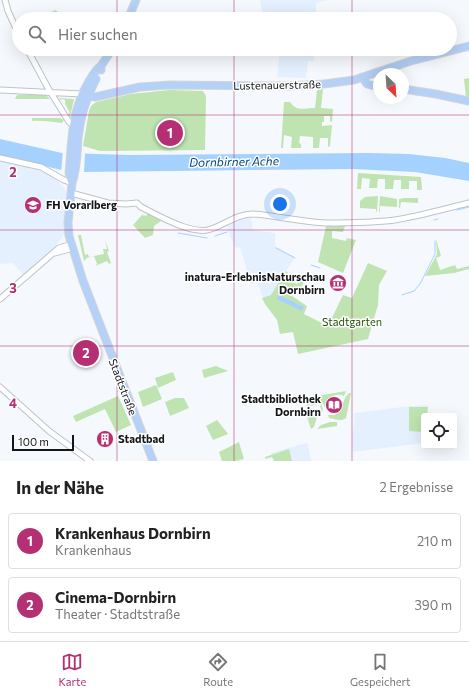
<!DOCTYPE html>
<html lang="de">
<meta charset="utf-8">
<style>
:root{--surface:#fff;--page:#f6f6f6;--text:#222;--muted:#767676;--line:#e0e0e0;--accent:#b52f73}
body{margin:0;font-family:Commissioner,sans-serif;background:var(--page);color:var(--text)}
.controls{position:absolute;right:12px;bottom:12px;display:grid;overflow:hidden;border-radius:4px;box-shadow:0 4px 16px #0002}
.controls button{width:36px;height:36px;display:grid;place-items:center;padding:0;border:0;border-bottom:1px solid var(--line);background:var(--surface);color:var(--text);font:20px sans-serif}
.compass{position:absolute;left:373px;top:68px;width:36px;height:36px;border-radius:50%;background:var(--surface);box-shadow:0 4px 16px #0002;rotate:155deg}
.scale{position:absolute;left:12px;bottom:10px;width:62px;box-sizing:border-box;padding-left:4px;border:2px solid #141619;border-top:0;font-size:11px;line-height:14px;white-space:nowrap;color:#141619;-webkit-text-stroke:3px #fff;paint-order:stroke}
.you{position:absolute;left:280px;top:204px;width:14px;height:14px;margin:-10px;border:3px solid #fff;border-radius:50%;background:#1a73e8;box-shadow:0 0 0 6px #1a73e833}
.badge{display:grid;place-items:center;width:26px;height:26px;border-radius:50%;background:var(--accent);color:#fff;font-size:13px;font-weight:700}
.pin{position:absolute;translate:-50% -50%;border:2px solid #fff;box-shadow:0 1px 4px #0006}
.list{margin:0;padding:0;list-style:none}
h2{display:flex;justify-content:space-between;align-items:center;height:52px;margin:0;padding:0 16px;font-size:17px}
h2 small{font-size:13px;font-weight:400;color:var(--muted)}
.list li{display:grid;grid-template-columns:26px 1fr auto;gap:12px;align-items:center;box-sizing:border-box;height:56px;margin:0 8px 8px;padding:0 8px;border:1px solid var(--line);border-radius:4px}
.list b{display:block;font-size:15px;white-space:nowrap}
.list p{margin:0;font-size:13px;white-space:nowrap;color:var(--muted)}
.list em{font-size:13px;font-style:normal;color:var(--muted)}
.icon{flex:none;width:22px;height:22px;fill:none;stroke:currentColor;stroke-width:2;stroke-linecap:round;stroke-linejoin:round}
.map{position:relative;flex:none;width:469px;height:461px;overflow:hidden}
.search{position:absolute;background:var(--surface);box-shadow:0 4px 16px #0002;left:12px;right:12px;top:12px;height:44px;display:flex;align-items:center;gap:10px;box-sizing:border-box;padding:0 14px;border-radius:22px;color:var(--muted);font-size:15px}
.sheet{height:180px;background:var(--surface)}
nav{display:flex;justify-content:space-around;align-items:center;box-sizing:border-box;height:56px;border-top:1px solid var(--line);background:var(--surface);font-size:11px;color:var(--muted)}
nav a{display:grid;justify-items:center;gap:2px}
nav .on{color:var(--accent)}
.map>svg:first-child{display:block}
</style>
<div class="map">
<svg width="469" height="461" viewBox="0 0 469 461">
<rect width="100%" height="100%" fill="#f5f9fe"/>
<path fill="#e5f0fe" d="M260 0H327L316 3V19H278L263 16Z
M280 49H314V61H308L306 78 277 77Z
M0 161 33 169 49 174 59 182 66 191 65 233 54 248 23 275 13 263 0 264Z
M247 218 251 219 253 230 275 233V246L295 257 271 295 263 298 257 282 251 284 240 247 236 248 229 234 227 226Z
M427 405 428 406 427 416H424V443L353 452 352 439 355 413 402 407Z
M306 443 308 444 311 461H274L271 453Z"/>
<path fill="#bfe3b1" d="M55 10 70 19H37Z
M469 78V98H466L464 79Z
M323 89 321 108 333 109 332 122 330 121V116H324V122H322V126L332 125 330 146 328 147V138H320L319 148H313V137L300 136 299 143 301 144V148H291L292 137 284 135 283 148H281L284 102H290C298 113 304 107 315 108L317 90Z
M169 90 203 91 206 96 205 150 100 151 83 146 89 111 91 106 96 102 131 94Z
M45 94 50 99H15L17 95Z
M60 98 74 99 70 117 68 114 70 113 65 104V100L63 99 59 100Z
M32 118H60L64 120 62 123C52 122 42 120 32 121Z
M358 173 421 177 422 190H417V181H409V189H401V180H394L393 189H385V179H378L377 188H369L370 179 362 178 361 189H357Z
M378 196 377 212 376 211V209L360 208V201L365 197Z
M380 196 397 199V207L380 206V212H379Z
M404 198H418V203L401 202 400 208H399V199Z
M148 213 161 221 154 226 153 235 145 238 133 225 142 215 146 216Z
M326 226H345L343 232 332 231V238L346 241 347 238 356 240 343 273 318 262Z
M78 235H81L85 255 88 254 89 257 104 254 103 249H107L105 240 109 251 107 252 111 263 109 264 107 261 95 266 97 264 94 256 87 258 84 261Z
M436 239 441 256 436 258 440 270 455 265 457 269 469 266V269L454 273 425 276 437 254Z
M368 263 387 271 379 285 378 305 368 339 298 354 293 332 280 334 277 320 265 304 262 298 271 295 286 271 288 273 286 279 297 284 300 278 305 280 300 290 293 287 289 294 307 306 304 314 328 326 343 295 352 298Z
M216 366 228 371 204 378 202 370Z
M173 372 176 380 158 388 155 378Z
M156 385 162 399 143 407 138 392Z
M346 391 344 396C335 392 326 399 325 408L323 403 318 400 312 402 307 407 305 398Z
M349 393H351L346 418C341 422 335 419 329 418L328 415H335C344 409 342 399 349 393Z
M118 396 131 425 116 432 105 409 76 422 73 416Z
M175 398H184L189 408 170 416 165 402Z
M318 402 321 403 323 410 317 417 314 427 311 429 307 417 312 416 311 413 321 410 320 404 310 406 312 403Z
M409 407H428L427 416H424V432L409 431Z
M217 420 228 434 213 440 206 426Z
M330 422H337V426L317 429 321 425Z
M239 442 244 459 236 461H222L219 452Z
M289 449 292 461H274L272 457 265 459V457Z"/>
<path fill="#a5d1fe" d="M0 139 62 153 130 155 369 153 409 154 445 158 469 163V181L415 172 354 169 84 172 61 170 0 155Z
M279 295 304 307 302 311 277 299Z"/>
<path fill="#f5f9fe" d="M63 151 85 153 84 173 61 172Z"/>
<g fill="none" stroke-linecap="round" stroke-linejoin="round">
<path stroke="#a5d1fe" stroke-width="1" d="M457 210 469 207
M434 220 438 219
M178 233 207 238
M215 236 227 232
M276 248 295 258
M311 265 320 268
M402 295 414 291 420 284 435 254V241"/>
<g stroke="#bcc3ca" stroke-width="7">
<path id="minor" d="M5 0 8 11 19 35
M27 49 48 88 69 122 73 125
M0 90 82 94
M0 158 41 167 64 180 72 183
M71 193 108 203 126 204 137 203 141 207C158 215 192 236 211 229 226 224 237 214 253 214 278 216 301 222 326 223 349 223 372 223 395 220 420 216 444 209 469 203
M55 253 73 248
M0 299 59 248 72 244
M0 387 49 431 90 461"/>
</g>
<g stroke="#d5d5d6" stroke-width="9">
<path id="major" d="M128 19 136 0
M101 66C95 70 92 76 88 83 71 112 72 141 69 173L72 183 68 223 69 236 83 281 153 461
M101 70V66L112 49
M362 77 367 84 379 87
M403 89 436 94 469 101
M82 94 95 97 140 87 169 85 289 86 324 84 354 80 411 61 469 46
M72 183C77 169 77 154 78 139 80 117 86 98 96 79"/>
</g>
<use href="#minor" stroke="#fff" stroke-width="5"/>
<use href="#major" stroke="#b5d1f7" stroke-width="7"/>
</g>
<path fill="none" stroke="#b52f73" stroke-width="1" stroke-opacity="0.55" d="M117 0V19M234 0V19M352 0V19M117 49V461M234 49V461M352 49V461M0 115H469M0 230H469M0 346H469"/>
<defs>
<g id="university-disc" transform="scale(0.9)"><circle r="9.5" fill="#b52f73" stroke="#fff"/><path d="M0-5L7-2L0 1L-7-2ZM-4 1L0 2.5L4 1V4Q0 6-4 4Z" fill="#fff"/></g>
<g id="museum-disc" transform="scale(0.9)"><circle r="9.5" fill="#b52f73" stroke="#fff"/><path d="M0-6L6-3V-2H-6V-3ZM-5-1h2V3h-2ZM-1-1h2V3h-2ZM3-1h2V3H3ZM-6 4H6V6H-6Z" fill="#fff"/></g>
<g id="library-disc" transform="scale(0.9)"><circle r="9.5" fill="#b52f73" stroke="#fff"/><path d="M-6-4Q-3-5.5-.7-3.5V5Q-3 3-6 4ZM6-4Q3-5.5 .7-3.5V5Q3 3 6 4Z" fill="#fff"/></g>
<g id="building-disc" transform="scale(0.9)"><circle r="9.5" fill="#b52f73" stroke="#fff"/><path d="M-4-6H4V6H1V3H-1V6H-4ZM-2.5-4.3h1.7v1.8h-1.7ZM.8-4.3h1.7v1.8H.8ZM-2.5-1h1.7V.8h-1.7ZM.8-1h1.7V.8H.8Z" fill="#fff"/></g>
</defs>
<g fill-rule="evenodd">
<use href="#university-disc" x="33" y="205"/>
<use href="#museum-disc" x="338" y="283"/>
<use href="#library-disc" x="334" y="405"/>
<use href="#building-disc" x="105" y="439"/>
</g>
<g text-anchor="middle" stroke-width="3" stroke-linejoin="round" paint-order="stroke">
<g font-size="11" fill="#141619" stroke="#fff">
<text transform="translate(277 85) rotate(-1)" y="4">Lustenauerstraße</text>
<text transform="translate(123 387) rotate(69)" y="4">Stadtstraße</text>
</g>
<g font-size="11" font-weight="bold" fill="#141619" stroke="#fff" text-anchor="start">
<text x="46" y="209">FH Vorarlberg</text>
<text x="325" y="281" text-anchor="end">inatura-ErlebnisNaturschau<tspan x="325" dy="13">Dornbirn</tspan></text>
<text x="321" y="403" text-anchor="end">Stadtbibliothek<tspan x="321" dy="13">Dornbirn</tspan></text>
<text x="118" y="443">Stadtbad</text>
</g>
<g font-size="11" fill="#24500a" stroke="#fff">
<text x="352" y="326">Stadtgarten</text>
</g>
<g font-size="12" font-style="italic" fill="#01457b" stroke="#fff">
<text transform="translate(234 162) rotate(-1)" y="4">Dornbirner Ache</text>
</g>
</g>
<g font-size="13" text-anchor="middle" font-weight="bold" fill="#b52f73" stroke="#fff" stroke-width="3" stroke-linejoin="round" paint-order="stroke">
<text x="13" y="177">2</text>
<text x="13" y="293">3</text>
<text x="13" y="408">4</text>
</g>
</svg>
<div class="controls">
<button><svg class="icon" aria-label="locate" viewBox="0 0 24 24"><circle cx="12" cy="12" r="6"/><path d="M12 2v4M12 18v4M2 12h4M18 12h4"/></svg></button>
</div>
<svg class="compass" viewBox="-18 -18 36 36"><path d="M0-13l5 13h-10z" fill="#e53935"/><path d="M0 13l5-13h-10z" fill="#767676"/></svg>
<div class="scale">100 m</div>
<div class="you"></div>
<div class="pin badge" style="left:170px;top:133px">1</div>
<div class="pin badge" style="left:86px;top:353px">2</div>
<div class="search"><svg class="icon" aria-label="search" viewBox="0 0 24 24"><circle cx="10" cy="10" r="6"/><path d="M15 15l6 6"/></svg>Hier suchen</div>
</div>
<section class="sheet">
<h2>In der Nähe<small>2 Ergebnisse</small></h2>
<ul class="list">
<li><span class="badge">1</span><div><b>Krankenhaus Dornbirn</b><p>Krankenhaus</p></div><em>210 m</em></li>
<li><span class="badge">2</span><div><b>Cinema-Dornbirn</b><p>Theater · Stadtstraße</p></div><em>390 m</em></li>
</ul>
</section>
<nav>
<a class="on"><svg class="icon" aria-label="map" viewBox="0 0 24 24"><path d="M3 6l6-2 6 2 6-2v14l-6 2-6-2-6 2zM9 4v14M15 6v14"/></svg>Karte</a>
<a><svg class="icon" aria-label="directions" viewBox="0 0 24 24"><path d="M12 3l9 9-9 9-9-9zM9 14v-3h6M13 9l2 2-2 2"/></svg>Route</a>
<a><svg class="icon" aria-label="saved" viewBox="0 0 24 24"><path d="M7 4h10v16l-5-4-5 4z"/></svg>Gespeichert</a>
</nav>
